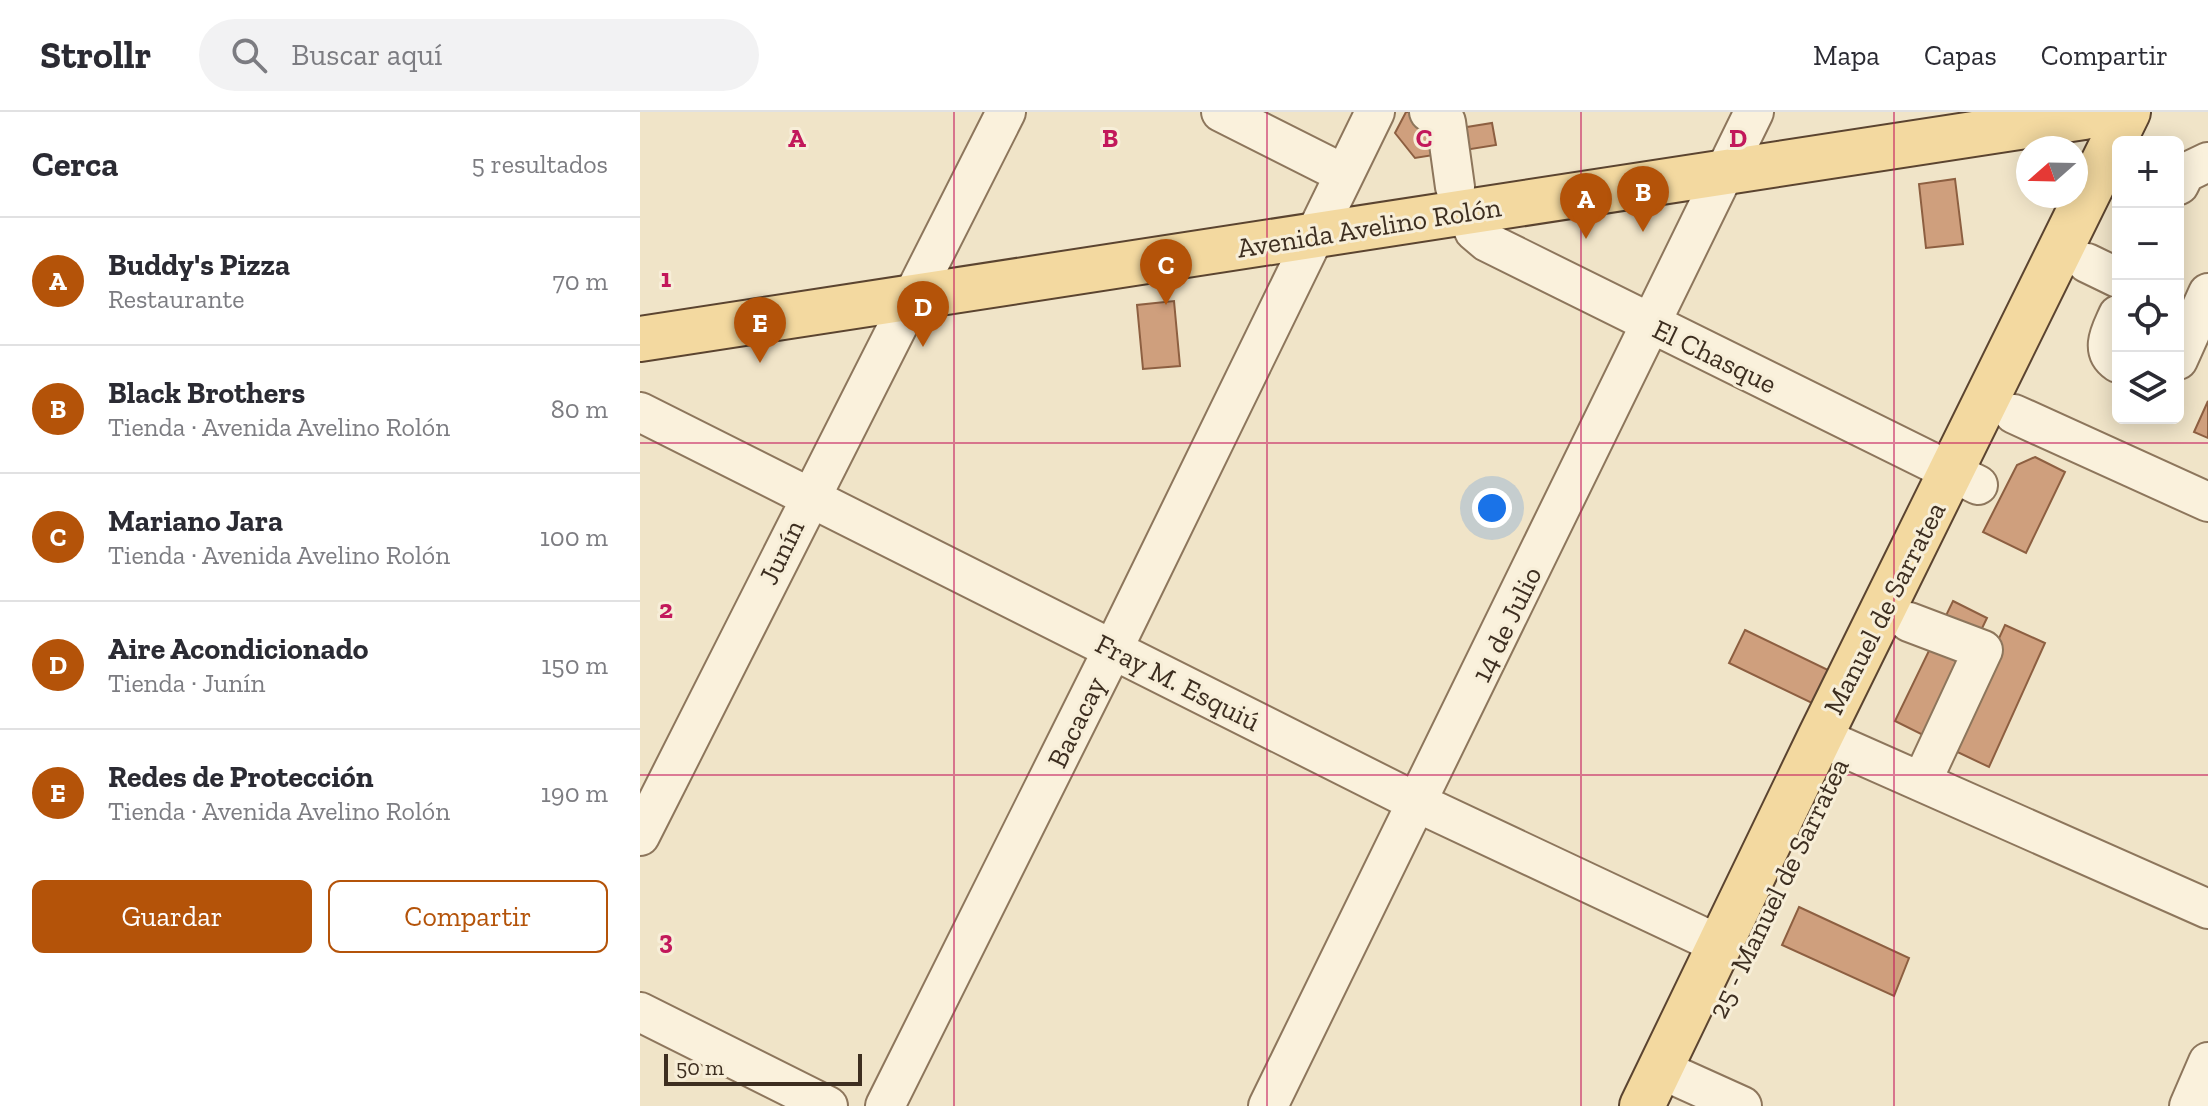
<!DOCTYPE html>
<html lang="es">
<meta charset="utf-8">
<style>
:root{--surface:#fff;--page:#f2f2f3;--text:#2b2b33;--muted:#7c7c81;--line:#e1e1e2;--accent:#b45309}
body{margin:0;font-family:"Zilla Slab",serif;background:var(--page);color:var(--text)}
.controls{position:absolute;right:24px;top:24px;display:grid;overflow:hidden;border-radius:12px;box-shadow:0 4px 20px #0003}
.controls button{width:72px;height:72px;display:grid;place-items:center;padding:0;border:0;border-bottom:2px solid var(--line);background:var(--surface);color:var(--text);font:40px sans-serif}
.compass{position:absolute;left:1376px;top:24px;width:72px;height:72px;border-radius:50%;background:var(--surface);box-shadow:0 4px 20px #0003;rotate:250deg}
.scale{position:absolute;left:24px;bottom:20px;width:198px;box-sizing:border-box;padding-left:8px;border:4px solid #3d2e20;border-top:0;font-size:22px;line-height:28px;white-space:nowrap;color:#3d2e20;-webkit-text-stroke:6px #f7eed8;paint-order:stroke}
.you{position:absolute;left:852px;top:396px;width:28px;height:28px;margin:-20px;border:6px solid #fff;border-radius:50%;background:#1a73e8;box-shadow:0 0 0 12px #1a73e833}
.badge{display:grid;place-items:center;width:52px;height:52px;border-radius:50%;background:var(--accent);color:#fff;font-size:26px;font-weight:700}
.pin{position:absolute;translate:-50% -66px;filter:drop-shadow(0 2px 4px #0008)}
.pin::after{content:'';position:absolute;top:42px;width:28px;height:24px;background:inherit;clip-path:polygon(0 0,100% 0,50% 100%)}
.list{margin:0;padding:0;list-style:none}
h2{display:flex;justify-content:space-between;align-items:center;height:104px;margin:0;padding:0 32px;font-size:34px}
h2 small{font-size:26px;font-weight:400;color:var(--muted)}
.list li{display:grid;grid-template-columns:52px 1fr auto;gap:24px;align-items:center;box-sizing:border-box;height:128px;padding:0 32px;border-top:2px solid var(--line)}
.list b{display:block;font-size:30px;white-space:nowrap}
.list p{margin:0;font-size:26px;white-space:nowrap;color:var(--muted)}
.list em{font-size:26px;font-style:normal;color:var(--muted)}
.actions{display:flex;gap:16px;padding:24px 32px}
.actions a{flex:1;padding:18px 0;border:2px solid var(--accent);border-radius:12px;text-align:center;font-size:28px;color:var(--accent)}
.actions .main{background:var(--accent);color:#fff}
.icon{flex:none;width:44px;height:44px;fill:none;stroke:currentColor;stroke-width:2;stroke-linecap:round;stroke-linejoin:round}
.map{position:relative;flex:none;width:1568px;height:994px;overflow:hidden}
header{display:flex;align-items:center;gap:48px;box-sizing:border-box;height:112px;padding:0 40px;background:var(--surface);border-bottom:2px solid var(--line)}
header strong{font-size:38px}
nav{display:flex;gap:44px;margin-inline-start:auto;font-size:28px}
.search{width:560px;height:72px;background:var(--page);display:flex;align-items:center;gap:20px;box-sizing:border-box;padding:0 28px;border-radius:44px;color:var(--muted);font-size:30px}
main{display:flex}
aside{flex:1;background:var(--surface)}
.map>svg:first-child{display:block}
</style>
<header>
<strong>Strollr</strong>
<div class="search"><svg class="icon" aria-label="search" viewBox="0 0 24 24"><circle cx="10" cy="10" r="6"/><path d="M15 15l6 6"/></svg>Buscar aquí</div>
<nav><a>Mapa</a><a>Capas</a><a>Compartir</a></nav>
</header>
<main>
<aside>
<h2>Cerca<small>5 resultados</small></h2>
<ul class="list">
<li><span class="badge">A</span><div><b>Buddy's Pizza</b><p>Restaurante</p></div><em>70 m</em></li>
<li><span class="badge">B</span><div><b>Black Brothers</b><p>Tienda · Avenida Avelino Rolón</p></div><em>80 m</em></li>
<li><span class="badge">C</span><div><b>Mariano Jara</b><p>Tienda · Avenida Avelino Rolón</p></div><em>100 m</em></li>
<li><span class="badge">D</span><div><b>Aire Acondicionado</b><p>Tienda · Junín</p></div><em>150 m</em></li>
<li><span class="badge">E</span><div><b>Redes de Protección</b><p>Tienda · Avenida Avelino Rolón</p></div><em>190 m</em></li>
</ul>
<div class="actions"><a class="main">Guardar</a><a>Compartir</a></div>
</aside>
<div class="map">
<svg width="1568" height="994" viewBox="0 0 1568 994">
<rect width="100%" height="100%" fill="#f0e4c8"/>
<path fill="#cf9f7d" stroke="#8d5f41" stroke-width="2" d="M766 0H807L796 20 852 11 856 33 775 46 755 21Z
M1315 67 1323 132 1286 136 1279 72Z
M534 189 540 254 503 257 497 193Z
M1568 289V326L1554 320Z
M1395 345 1425 360 1386 441 1343 420 1377 353Z
M1313 489 1347 506 1289 626 1255 609Z
M1365 513 1405 531 1349 655 1309 636Z
M1105 518 1190 559 1174 592 1089 551Z
M1159 795 1269 846 1254 884 1142 833Z"/>
<g fill="none" stroke-linecap="round" stroke-linejoin="round">
<g stroke="#8d765c" stroke-width="42">
<path id="minor" d="M581 0 704 62
M789 0 806 10 815 75
M1539 73 1545 61 1568 50
M827 99 834 119 847 130 1338 373
M1447 151 1478 166
M1478 203C1471 219 1459 238 1478 251
M1538 248 1568 181
M0 300 778 691 1080 833
M1374 302 1568 390
M1269 510 1343 538 1282 669
M1180 625 1568 797
M0 724 366 0
M0 900 188 994
M1020 957 1102 994
M245 994 473 537 735 0
M628 994 1114 0
M1549 994 1568 950"/>
</g>
<g stroke="#5b4430" stroke-width="48">
<path id="major" d="M0 227 1444 5 1458 0
M1002 994 1180 625 1488 0"/>
</g>
<use href="#minor" stroke="#faf1dc" stroke-width="38"/>
<use href="#major" stroke="#f3d9a0" stroke-width="44"/>
</g>
<path fill="none" stroke="#c2185b" stroke-width="2" stroke-opacity="0.55" d="M314 0V994M627 0V994M941 0V994M1254 0V994M0 331H1568M0 663H1568"/>
<g text-anchor="middle" stroke-width="6" stroke-linejoin="round" paint-order="stroke">
<g font-size="28" fill="#3d2e20" stroke="#f7eed8">
<text transform="translate(729 115) rotate(-9)" y="10">Avenida Avelino Rolón</text>
<text transform="translate(1075 244) rotate(26)" y="10">El Chasque</text>
<text transform="translate(141 440) rotate(-64)" y="10">Junín</text>
<text transform="translate(1244 496) rotate(-63)" y="10">Manuel de Sarratea</text>
<text transform="translate(866 512) rotate(-64)" y="10">14 de Julio</text>
<text transform="translate(538 570) rotate(27)" y="10">Fray M. Esquiú</text>
<text transform="translate(436 610) rotate(-64)" y="10">Bacacay</text>
<text transform="translate(1138 776) rotate(-64)" y="10">25 - Manuel de Sarratea</text>
</g>
</g>
<g font-size="26" text-anchor="middle" font-weight="bold" fill="#c2185b" stroke="#f7eed8" stroke-width="6" stroke-linejoin="round" paint-order="stroke">
<text x="157" y="35">A</text>
<text x="470" y="35">B</text>
<text x="784" y="35">C</text>
<text x="1098" y="35">D</text>
<text x="26" y="175">1</text>
<text x="26" y="506">2</text>
<text x="26" y="837">3</text>
</g>
</svg>
<div class="controls">
<button>+</button>
<button>−</button>
<button><svg class="icon" aria-label="locate" viewBox="0 0 24 24"><circle cx="12" cy="12" r="6"/><path d="M12 2v4M12 18v4M2 12h4M18 12h4"/></svg></button>
<button><svg class="icon" aria-label="layers" viewBox="0 0 24 24"><path d="M12 4l9 5-9 5-9-5zM3 14l9 5 9-5"/></svg></button>
</div>
<svg class="compass" viewBox="-18 -18 36 36"><path d="M0-13l5 13h-10z" fill="#e53935"/><path d="M0 13l5-13h-10z" fill="#7c7c81"/></svg>
<div class="scale">50 m</div>
<div class="you"></div>
<div class="pin badge" style="left:946px;top:127px">A</div>
<div class="pin badge" style="left:1003px;top:120px">B</div>
<div class="pin badge" style="left:526px;top:193px">C</div>
<div class="pin badge" style="left:283px;top:235px">D</div>
<div class="pin badge" style="left:120px;top:251px">E</div>
</div>
</main>
